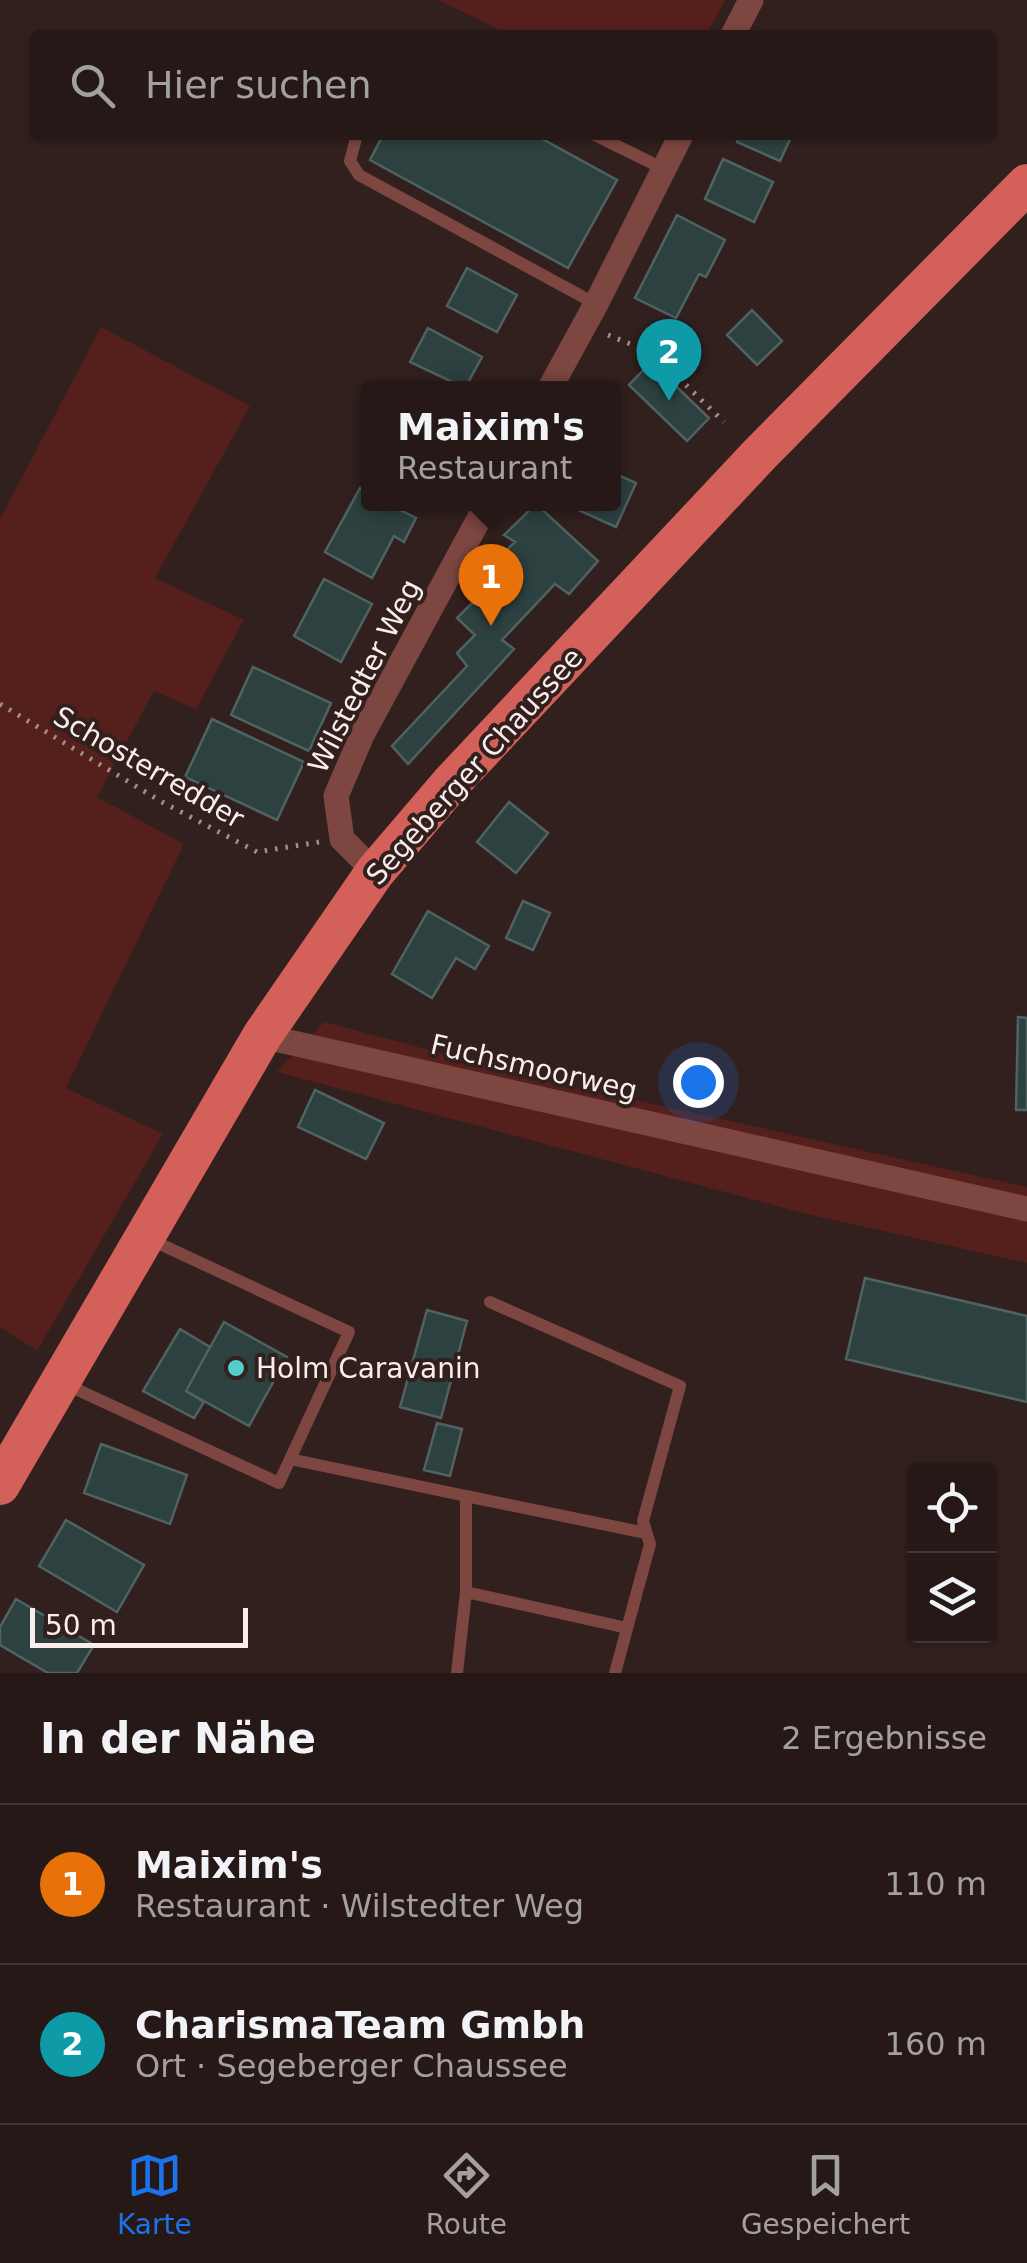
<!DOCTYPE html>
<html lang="de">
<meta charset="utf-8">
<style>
:root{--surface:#251816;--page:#312523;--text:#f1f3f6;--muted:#a3a0a1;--line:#423735;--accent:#1a73e8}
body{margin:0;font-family:"DejaVu Sans",sans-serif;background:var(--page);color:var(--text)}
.controls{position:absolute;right:30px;bottom:30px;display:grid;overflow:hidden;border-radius:10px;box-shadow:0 2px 8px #0004}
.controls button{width:90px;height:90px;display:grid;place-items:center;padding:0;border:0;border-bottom:2px solid var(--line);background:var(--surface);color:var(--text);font:50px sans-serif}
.scale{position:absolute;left:30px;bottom:25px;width:218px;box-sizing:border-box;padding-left:10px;border:5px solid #faeeed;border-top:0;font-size:28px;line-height:35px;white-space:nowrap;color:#faeeed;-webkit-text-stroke:8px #31201e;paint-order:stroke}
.you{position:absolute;left:698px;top:1082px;width:35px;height:35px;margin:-25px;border:8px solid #fff;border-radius:50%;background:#1a73e8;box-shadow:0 0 0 15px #1a73e833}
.badge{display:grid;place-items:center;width:65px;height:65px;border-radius:50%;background:var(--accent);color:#fff;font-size:32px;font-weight:700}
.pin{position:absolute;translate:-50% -82px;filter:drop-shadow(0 2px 5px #0008)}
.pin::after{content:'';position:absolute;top:52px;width:35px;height:30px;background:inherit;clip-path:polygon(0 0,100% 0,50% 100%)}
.popup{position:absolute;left:361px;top:381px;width:260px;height:130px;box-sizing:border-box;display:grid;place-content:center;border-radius:10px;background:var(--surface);filter:drop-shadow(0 2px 8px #0005);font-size:32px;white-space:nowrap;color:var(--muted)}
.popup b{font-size:38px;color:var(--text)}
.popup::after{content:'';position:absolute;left:50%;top:100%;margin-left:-20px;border:20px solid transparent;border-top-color:var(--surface)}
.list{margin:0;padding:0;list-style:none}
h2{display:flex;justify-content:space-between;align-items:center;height:130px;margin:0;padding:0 40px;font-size:42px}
h2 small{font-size:32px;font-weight:400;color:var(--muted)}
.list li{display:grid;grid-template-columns:65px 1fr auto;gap:30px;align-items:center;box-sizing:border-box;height:160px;padding:0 40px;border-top:2px solid var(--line)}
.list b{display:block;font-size:38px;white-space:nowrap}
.list p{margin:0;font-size:32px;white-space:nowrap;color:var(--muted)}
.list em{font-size:32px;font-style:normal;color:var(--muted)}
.icon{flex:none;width:55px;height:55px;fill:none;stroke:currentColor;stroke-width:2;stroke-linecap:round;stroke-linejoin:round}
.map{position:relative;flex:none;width:1027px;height:1673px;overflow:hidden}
.search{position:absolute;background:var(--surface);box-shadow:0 2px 8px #0004;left:30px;right:30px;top:30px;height:110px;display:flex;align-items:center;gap:25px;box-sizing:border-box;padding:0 35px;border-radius:10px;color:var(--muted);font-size:38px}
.sheet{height:450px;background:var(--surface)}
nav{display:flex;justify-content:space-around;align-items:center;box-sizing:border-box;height:140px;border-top:2px solid var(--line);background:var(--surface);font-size:28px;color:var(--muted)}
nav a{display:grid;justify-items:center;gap:5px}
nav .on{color:var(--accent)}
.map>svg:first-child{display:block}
</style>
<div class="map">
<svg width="1027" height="1673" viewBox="0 0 1027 1673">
<rect width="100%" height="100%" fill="#31201e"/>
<path fill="#551f1c" d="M438 0H725L707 35H510Z
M101 327 250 406 155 578 244 620 196 709 154 691 97 797 184 844 66 1088 163 1134 37 1351 0 1327V519Z
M324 1022 532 1077 1027 1187V1263L807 1214 277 1072Z"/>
<path fill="#2d4140" stroke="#4e6362" stroke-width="2.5" d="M383 135H535L617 180 568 268 370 160Z
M740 135H792L780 161 737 142Z
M723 159 773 182 754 222 705 199Z
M677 215 725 240 706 277 699 274 676 318 635 298Z
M467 268 517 295 497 332 447 306Z
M752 310 782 341 757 365 727 335Z
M428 328 482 357 465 388 410 362Z
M651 362 709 418 687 441 629 385Z
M614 473 636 483 616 527 565 504H614Z
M360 488 368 493V504H388L416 518 404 542 394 536 372 578 325 552Z
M536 504 598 561 569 594 555 584 502 640 514 649 408 764 392 746 467 666 457 653 475 635 457 618 503 572 493 563 515 542 504 535Z
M324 579 372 604 341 662 294 636Z
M253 667 331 703 309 751 231 715Z
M212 719 304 762 277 820 185 777Z
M509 802 548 833 516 873 477 842Z
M523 901 550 913 533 950 506 938Z
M428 911 489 946 475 969 456 958 432 998 392 974Z
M1018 1017 1027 1018V1110H1016Z
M315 1090 384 1123 366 1159 298 1127Z
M865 1278 1027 1316V1402L846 1359Z
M427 1310 467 1321 441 1418 400 1407Z
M224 1322 287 1357 249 1426 186 1391Z
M180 1329 210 1347 186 1391 204 1402 194 1418 143 1391Z
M437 1423 462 1429 450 1476 424 1470Z
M101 1444 187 1475 170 1524 84 1493Z
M66 1520 144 1565 117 1612 39 1566Z
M16 1599 94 1645 77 1673H48L0 1645V1627Z"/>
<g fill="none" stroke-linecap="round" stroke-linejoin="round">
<path stroke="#9e908e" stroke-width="5" stroke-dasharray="2.5 8" stroke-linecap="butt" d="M608 335 653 353 724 422
M0 704 162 802 257 852 319 842"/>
<path stroke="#7d4641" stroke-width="12" d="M357 135 350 161 359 175 596 304
M595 135 664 169
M490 1302 680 1386 643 1521 650 1544 615 1673
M65 1384 279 1483 349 1332 147 1238
M290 1459 466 1496V1592L457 1673
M466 1496 646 1533
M466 1592 627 1628"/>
<path stroke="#7d4641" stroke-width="25" d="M733 35 751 0
M550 388 596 304 681 135
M375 872 342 839 336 796 362 735 487 504
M262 1036 1027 1209"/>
<path stroke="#d3615a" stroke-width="40" d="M0 1485 262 1036 375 872 451 783 760 454 1027 184"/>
</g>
<circle fill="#54cdc8" stroke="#31201e" stroke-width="4" cx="236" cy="1368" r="10"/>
<g text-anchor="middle" stroke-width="8" stroke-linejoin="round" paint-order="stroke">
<g font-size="28" fill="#faeeed" stroke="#31201e">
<text transform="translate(364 676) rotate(-63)" y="10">Wilstedter Weg</text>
<text transform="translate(474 766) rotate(-48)" y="10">Segeberger Chaussee</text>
<text transform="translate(149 767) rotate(30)" y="10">Schosterredder</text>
<text transform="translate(534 1067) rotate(13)" y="10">Fuchsmoorweg</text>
</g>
<g font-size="28" fill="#faeeed" stroke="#31201e" text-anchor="start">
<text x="256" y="1378">Holm Caravanin</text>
</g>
</g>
</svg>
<div class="controls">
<button><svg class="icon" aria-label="locate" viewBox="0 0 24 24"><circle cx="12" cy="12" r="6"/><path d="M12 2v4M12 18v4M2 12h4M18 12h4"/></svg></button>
<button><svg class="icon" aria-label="layers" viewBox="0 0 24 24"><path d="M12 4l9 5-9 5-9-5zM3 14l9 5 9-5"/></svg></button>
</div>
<div class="scale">50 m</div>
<div class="you"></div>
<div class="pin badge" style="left:491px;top:626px;background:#e8710a">1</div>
<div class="popup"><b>Maixim's</b>Restaurant</div>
<div class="pin badge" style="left:669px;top:401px;background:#0f9aa8">2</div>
<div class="search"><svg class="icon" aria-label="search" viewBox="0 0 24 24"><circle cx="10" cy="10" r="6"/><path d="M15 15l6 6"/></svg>Hier suchen</div>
</div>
<section class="sheet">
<h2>In der Nähe<small>2 Ergebnisse</small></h2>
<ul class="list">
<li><span class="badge" style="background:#e8710a">1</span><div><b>Maixim's</b><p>Restaurant · Wilstedter Weg</p></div><em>110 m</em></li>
<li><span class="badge" style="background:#0f9aa8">2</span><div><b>CharismaTeam Gmbh</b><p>Ort · Segeberger Chaussee</p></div><em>160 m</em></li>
</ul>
</section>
<nav>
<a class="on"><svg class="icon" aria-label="map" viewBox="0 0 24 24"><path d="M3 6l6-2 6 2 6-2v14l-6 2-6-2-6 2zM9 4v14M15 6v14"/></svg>Karte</a>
<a><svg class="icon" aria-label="directions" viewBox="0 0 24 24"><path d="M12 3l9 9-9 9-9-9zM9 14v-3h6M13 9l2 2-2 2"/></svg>Route</a>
<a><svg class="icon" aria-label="saved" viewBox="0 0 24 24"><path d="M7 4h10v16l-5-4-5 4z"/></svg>Gespeichert</a>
</nav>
